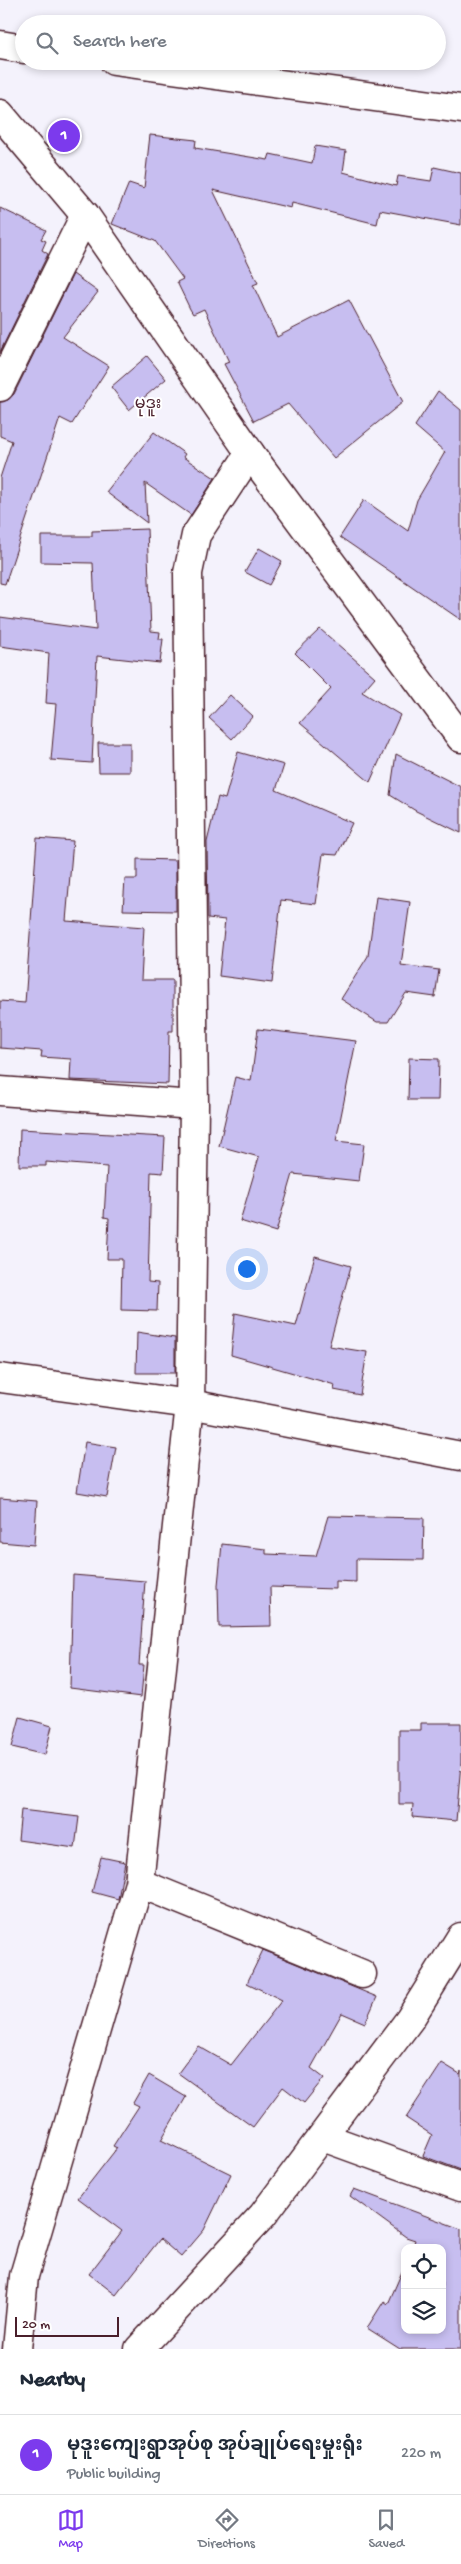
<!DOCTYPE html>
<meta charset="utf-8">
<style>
:root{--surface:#fff;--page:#f2f2f3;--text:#1f2937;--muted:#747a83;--line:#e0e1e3;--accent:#7c3aed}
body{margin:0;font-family:"Gochi Hand","Noto Sans Myanmar",sans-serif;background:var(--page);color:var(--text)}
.controls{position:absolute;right:15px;bottom:15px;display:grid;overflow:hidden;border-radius:10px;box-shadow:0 2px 8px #0003}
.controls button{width:45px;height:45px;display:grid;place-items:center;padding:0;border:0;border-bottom:1px solid var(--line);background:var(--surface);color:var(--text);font:25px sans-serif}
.scale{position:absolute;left:15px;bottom:12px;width:104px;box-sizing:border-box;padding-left:5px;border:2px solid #4a1f2b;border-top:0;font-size:14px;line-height:18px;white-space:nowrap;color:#4a1f2b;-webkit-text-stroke:4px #fff;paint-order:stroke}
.you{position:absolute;left:246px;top:1268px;width:18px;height:18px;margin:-12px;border:4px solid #fff;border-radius:50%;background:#1a73e8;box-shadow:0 0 0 8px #1a73e833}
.badge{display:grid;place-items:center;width:32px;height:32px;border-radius:50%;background:var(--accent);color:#fff;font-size:16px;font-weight:700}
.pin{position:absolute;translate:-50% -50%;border:2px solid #fff;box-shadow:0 1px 5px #0006}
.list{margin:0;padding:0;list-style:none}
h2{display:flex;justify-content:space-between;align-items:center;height:65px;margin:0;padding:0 20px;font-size:21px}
h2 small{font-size:16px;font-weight:400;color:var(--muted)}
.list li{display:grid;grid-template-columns:32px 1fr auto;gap:15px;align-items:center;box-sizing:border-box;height:80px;padding:0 20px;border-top:1px solid var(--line)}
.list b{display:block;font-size:19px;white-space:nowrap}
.list p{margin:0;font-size:16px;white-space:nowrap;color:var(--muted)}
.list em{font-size:16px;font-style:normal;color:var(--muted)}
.icon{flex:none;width:28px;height:28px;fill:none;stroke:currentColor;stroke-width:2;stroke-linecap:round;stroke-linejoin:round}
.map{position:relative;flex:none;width:461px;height:2349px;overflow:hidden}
.search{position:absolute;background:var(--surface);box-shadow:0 2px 8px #0003;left:15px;right:15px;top:15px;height:55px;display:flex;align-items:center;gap:12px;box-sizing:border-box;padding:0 18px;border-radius:28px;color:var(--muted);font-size:19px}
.sheet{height:145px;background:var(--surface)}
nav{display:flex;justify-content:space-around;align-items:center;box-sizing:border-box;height:70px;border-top:1px solid var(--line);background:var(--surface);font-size:14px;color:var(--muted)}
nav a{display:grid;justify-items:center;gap:2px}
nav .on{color:var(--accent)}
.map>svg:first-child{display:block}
</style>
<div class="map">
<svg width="461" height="2349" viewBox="0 0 461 2349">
<rect width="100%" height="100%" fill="#f4f2fc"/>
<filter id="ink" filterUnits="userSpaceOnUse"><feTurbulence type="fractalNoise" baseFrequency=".02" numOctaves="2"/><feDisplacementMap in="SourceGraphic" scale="10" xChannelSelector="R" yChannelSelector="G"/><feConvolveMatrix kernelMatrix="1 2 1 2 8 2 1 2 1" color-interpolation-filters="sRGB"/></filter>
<g filter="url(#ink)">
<path fill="#c7bef0" stroke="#4a1f2b" d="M150 135 196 140 195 148 268 160 270 154 312 163 315 146 346 151 343 172 396 186 398 176 431 181 434 167 461 173V225L380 210 377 224 292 203 291 208 213 190 258 283 253 285 277 337 349 300 403 402 334 458 288 404 254 421 224 364 229 362 204 309 193 314 190 309 177 282 183 279 155 241 112 224 129 183 144 188Z
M0 208 46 230 41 239 46 241 42 250 48 254 0 352Z
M73 274 98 292 63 337 109 366 72 424 60 418 5 584 0 583V478L12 441 0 436V402L8 400 14 394Z
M147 356 166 379 129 410 111 387Z
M438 391 461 410V620L340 537 364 500 408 531 417 500 445 452 415 426Z
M154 432 185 454 183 457 215 478 191 515 145 483 147 523 106 492Z
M147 529 151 631 160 632 159 639H163L160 663 97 656 92 763 51 760 56 704 46 703 49 653 0 646V617L96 630 93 563 41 562V536H92V531Z
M259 548 282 561 269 585 245 572Z
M320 629 375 677 362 692 400 715 370 782 300 723 331 689 295 653Z
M230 695 253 716 232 739 209 718Z
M98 743H130V772H99Z
M238 752 284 765 276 790 352 823 337 855 323 854 316 904 281 900 272 983 219 976 225 920 208 918 207 842 218 797 225 799Z
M396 754 461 787V833L416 811 390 795Z
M37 838 73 841 66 921 144 927 141 980H173V1031H169L168 1084 70 1080 71 1059 41 1057 42 1051 0 1048V1001L25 1003Z
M137 859 176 860V911L123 910 125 879H137Z
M376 897 410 902 401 965 439 970 435 997 406 993 388 1022H377L341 999 368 956Z
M258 1029 356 1041 336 1141 364 1144 359 1181 293 1174 276 1232 240 1221 259 1157 219 1146 235 1077 251 1081Z
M409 1058 439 1059 438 1100H408Z
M20 1129 165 1137 163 1173 151 1172 148 1282 158 1283 157 1311 121 1310 122 1259H107L109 1218 104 1217 107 1167 46 1162V1166H19Z
M315 1256 351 1266 329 1346 367 1352 360 1395 334 1390 335 1385 231 1355 235 1313 296 1326Z
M137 1332 175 1338V1373H136Z
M85 1442 116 1447 107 1497 77 1492Z
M0 1498 37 1501 34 1545 0 1542Z
M328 1516 424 1518 423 1560 356 1559V1582L336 1581V1589L270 1587 271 1626 219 1627 218 1585 222 1544 266 1549V1554L316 1556Z
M73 1575 145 1581 139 1665H144L141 1697 70 1688Z
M20 1717 52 1726 45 1755 12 1747Z
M421 1723H461V1763L456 1821 412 1817 413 1804H399V1730H421Z
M21 1810 79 1817 75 1848 18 1840Z
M101 1857 125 1862 118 1899 92 1892Z
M263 1950 377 1997 365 2023 342 2013 311 2068 324 2078 304 2103 283 2087 253 2127 178 2073 198 2046 231 2065 282 2000 247 1983Z
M442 2063 460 2074 461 2071V2170L423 2156 432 2135 406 2118Z
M149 2075 186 2097 161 2140 231 2174 204 2230 181 2257 160 2239 116 2295 89 2274 122 2231 78 2198 117 2148 113 2146 139 2106 133 2103Z
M354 2189 461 2229V2349H400L367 2328 384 2301 388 2304 405 2265V2330H442V2248H412L415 2240 406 2237 350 2196Z"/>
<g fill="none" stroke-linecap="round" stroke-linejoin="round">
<g stroke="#4a1f2b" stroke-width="31">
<path id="street" d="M0 387 85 215
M0 1091 194 1105
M0 1378 190 1404 461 1456
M139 1883 362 1974
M323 2137 461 2187
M17 2349 24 2276 139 1883 190 1404 194 1105 188 573 196 535 250 453"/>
</g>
<g stroke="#4a1f2b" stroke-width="31">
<path id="secondary" d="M0 45 24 49
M114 61 461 109
M0 114 85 215 250 453 461 738
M139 2349 263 2215 410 2019 461 1937"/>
</g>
<use href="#street" stroke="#fff" stroke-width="28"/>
<use href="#secondary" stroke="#fff" stroke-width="28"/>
</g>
</g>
<g text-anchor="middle" stroke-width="4" stroke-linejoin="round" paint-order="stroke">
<g font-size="16" fill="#4a1f2b" stroke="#fff">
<text x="148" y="408">မုဒူး</text>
</g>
</g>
</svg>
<div class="controls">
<button><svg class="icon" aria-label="locate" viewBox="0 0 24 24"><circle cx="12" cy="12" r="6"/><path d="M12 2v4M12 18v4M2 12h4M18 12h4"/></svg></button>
<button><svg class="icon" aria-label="layers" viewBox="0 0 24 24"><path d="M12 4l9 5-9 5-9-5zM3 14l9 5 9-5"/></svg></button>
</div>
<div class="scale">20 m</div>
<div class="you"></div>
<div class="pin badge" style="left:64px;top:136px">1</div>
<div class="search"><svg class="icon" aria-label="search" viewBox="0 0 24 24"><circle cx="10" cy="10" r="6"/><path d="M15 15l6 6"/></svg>Search here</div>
</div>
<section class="sheet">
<h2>Nearby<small></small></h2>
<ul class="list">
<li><span class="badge">1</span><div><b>မုဒူးကျေးရွာအုပ်စု အုပ်ချုပ်ရေးမှုးရုံး</b><p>Public building</p></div><em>220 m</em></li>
</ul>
</section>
<nav>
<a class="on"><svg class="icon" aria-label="map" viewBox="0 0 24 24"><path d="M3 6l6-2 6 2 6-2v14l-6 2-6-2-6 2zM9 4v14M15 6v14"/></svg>Map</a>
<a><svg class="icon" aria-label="directions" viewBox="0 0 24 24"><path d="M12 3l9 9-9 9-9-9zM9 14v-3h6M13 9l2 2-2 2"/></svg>Directions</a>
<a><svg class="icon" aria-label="saved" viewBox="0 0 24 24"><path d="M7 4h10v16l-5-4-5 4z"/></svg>Saved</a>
</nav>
